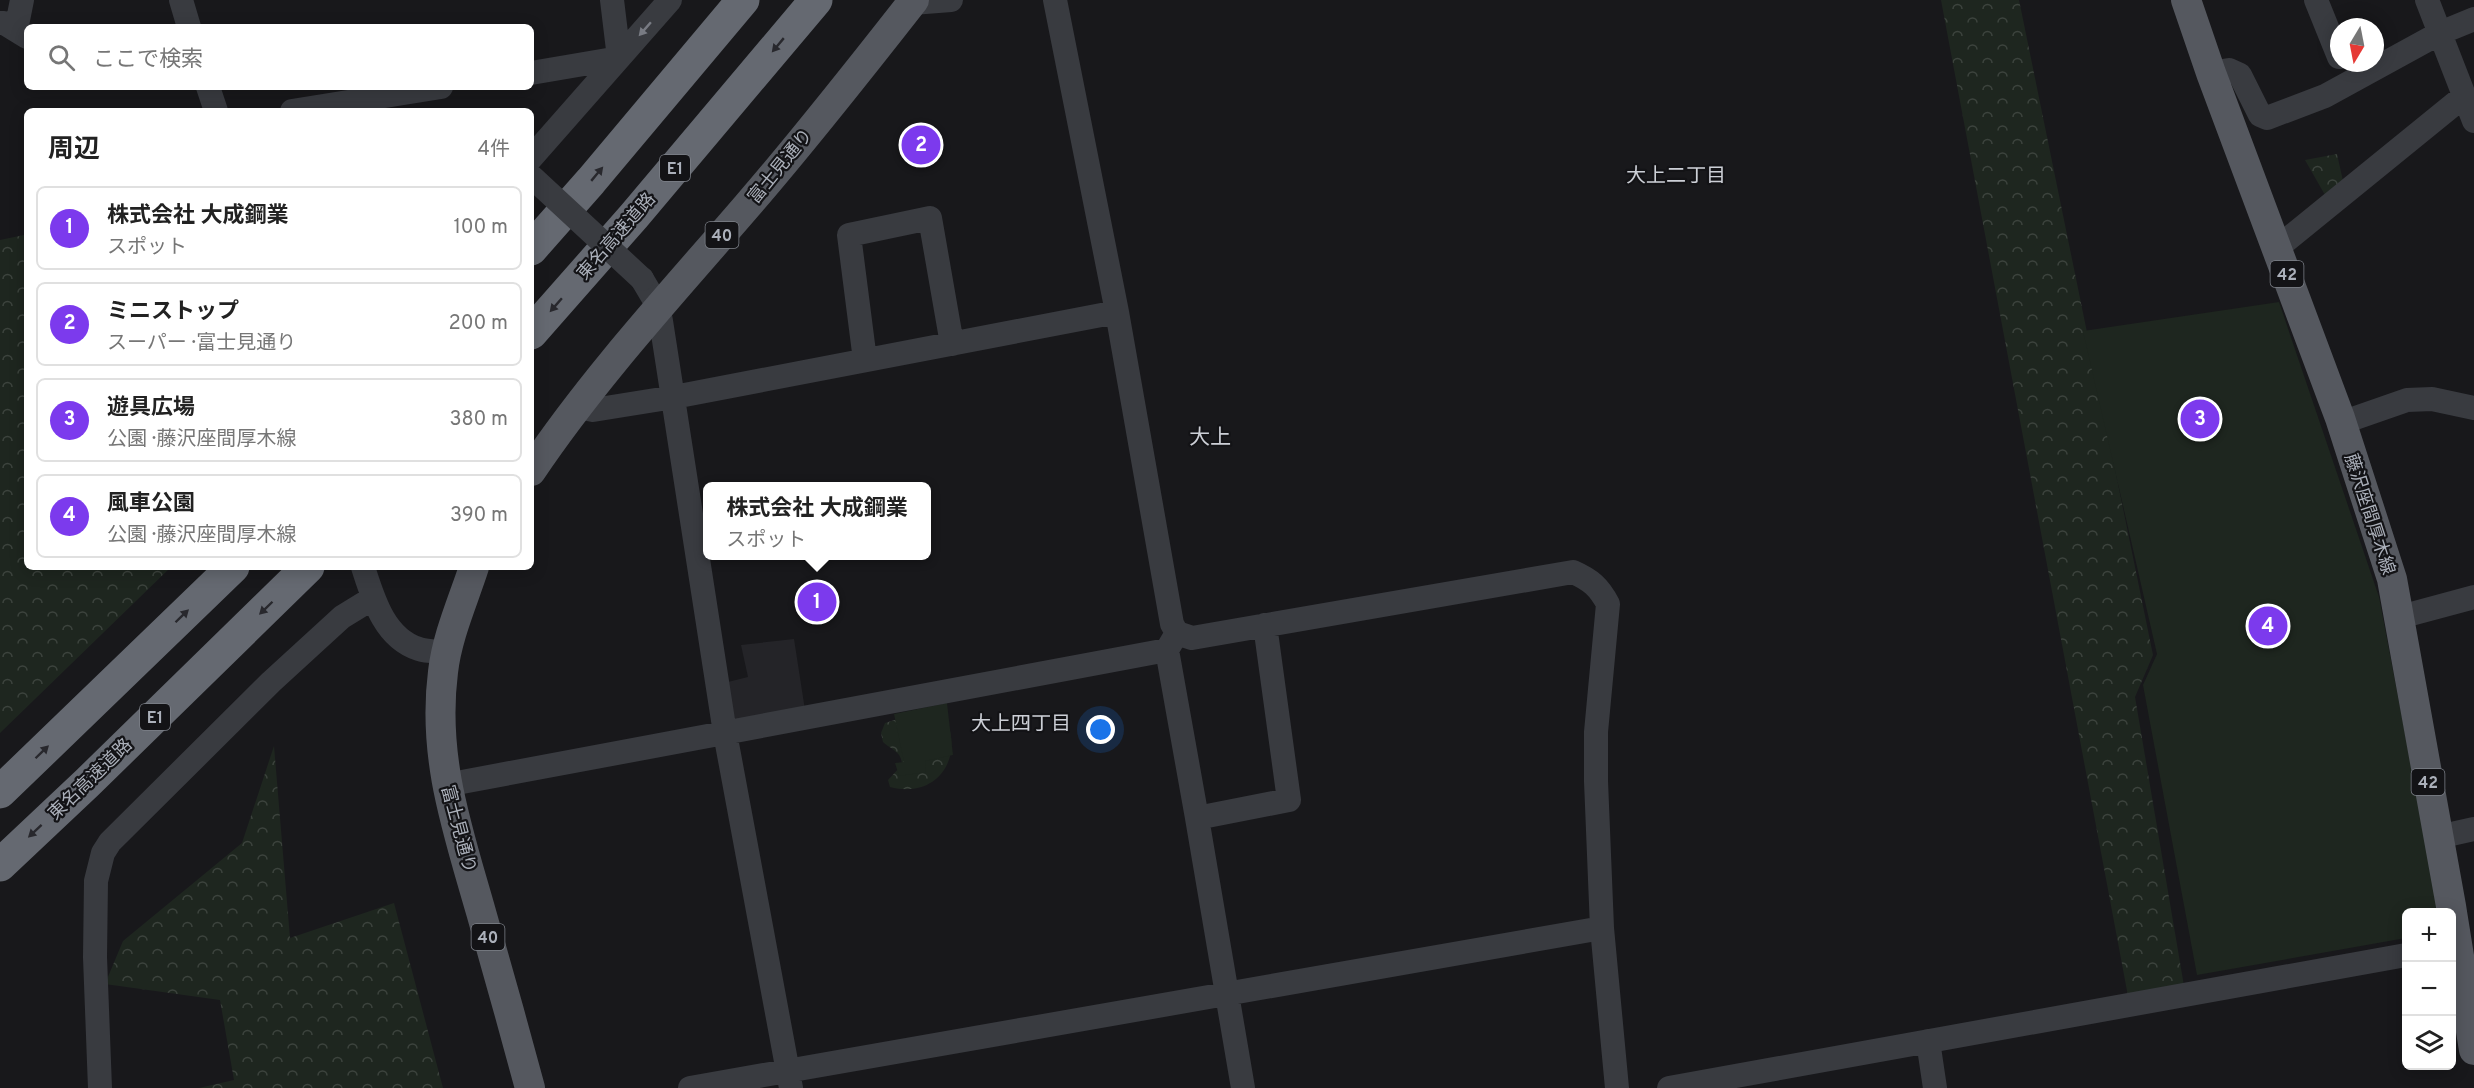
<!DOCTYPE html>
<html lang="ja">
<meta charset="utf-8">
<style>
:root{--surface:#fff;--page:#f2f2f2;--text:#222;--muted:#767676;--line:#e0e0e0;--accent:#7c3aed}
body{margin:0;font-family:Overpass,"Noto Sans JP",sans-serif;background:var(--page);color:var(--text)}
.controls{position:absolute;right:18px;bottom:18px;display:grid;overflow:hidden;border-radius:9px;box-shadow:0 3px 15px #0003}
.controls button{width:54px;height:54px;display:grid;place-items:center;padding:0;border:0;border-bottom:2px solid var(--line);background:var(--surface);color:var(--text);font:30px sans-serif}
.compass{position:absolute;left:2330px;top:18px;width:54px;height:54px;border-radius:50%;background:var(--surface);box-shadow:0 3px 15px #0003;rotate:190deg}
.you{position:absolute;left:1101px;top:730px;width:21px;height:21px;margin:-15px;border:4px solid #fff;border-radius:50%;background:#1a73e8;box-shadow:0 0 0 9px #1a73e833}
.badge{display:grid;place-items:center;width:39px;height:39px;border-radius:50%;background:var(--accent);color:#fff;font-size:20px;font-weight:700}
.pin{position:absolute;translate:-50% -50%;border:3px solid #fff;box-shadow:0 2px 6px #0006}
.popup{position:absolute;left:703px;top:482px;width:228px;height:78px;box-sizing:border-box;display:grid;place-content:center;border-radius:9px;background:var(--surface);filter:drop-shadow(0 2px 4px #0005);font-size:20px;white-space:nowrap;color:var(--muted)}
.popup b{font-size:22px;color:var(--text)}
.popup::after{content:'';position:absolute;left:50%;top:100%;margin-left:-12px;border:12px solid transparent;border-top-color:var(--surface)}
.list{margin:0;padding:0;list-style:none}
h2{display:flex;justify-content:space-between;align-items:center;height:78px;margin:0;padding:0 24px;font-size:26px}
h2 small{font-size:20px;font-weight:400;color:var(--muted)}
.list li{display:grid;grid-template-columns:39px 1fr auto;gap:18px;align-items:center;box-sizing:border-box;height:84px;margin:0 12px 12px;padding:0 12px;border:2px solid var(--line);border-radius:9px}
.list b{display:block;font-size:22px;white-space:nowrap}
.list p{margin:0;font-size:20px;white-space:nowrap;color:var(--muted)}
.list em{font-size:20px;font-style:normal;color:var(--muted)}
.icon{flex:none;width:33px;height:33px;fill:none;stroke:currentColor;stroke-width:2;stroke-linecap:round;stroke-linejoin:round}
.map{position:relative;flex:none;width:2474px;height:1088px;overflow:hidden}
.search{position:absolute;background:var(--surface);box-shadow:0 3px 15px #0003;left:24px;top:24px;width:510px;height:66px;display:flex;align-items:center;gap:15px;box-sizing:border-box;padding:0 21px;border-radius:9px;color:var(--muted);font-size:22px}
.panel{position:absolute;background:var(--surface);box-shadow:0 3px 15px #0003;left:24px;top:108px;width:510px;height:462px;border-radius:9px}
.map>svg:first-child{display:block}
</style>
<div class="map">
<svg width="2474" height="1088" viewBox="0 0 2474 1088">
<defs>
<pattern id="forest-crowns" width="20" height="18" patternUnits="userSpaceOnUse" patternTransform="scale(1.5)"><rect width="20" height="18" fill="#1e261f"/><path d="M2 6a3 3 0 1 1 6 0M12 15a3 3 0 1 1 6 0" fill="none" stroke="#3c433d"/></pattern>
</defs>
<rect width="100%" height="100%" fill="#18181b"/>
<path fill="#242428" d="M794 639 805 710 735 722 728 682 748 677 741 645Z"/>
<path fill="url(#forest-crowns)" d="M1941 0H2019L2153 655 2135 697 2184 986 2128 996Z
M2337 154 2343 181 2325 195 2305 160Z
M24 235 27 236V567H171L0 733V240Z
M901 718 947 721C963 761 935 799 890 787L888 780 902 765C902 752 892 750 883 742L881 733 885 723Z
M274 746 290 938 394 903 443 1088H199L234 1080 220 1000 105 984 123 941 242 843Z"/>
<path fill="#1e261f" d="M2279 302 2379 597 2439 912H2406V938L2197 975 2143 685 2157 654 2083 331Z
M947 703 953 755 925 761 926 772 899 776 895 763 904 762 894 714Z"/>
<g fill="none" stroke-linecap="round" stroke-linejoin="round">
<path stroke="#393b40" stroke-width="24" d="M181 0 189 27
M612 0 619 58
M1055 0 1117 312 1172 624 1177 633 1192 638 1573 572C1591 580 1599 587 1608 604L1596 732V781L1602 928 1617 1088
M2316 0 2339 57
M2427 0 2474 121
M912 3 951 0
M0 23H4L27 37
M16 30 22 0
M531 73 619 58
M2211 73 2229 70 2240 75 2260 115 2267 118 2325 96 2440 33 2474 19
M208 87 216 111
M292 111 441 87
M531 158 670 0
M2277 248 2464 96
M642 279 658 306 661 321 725 733 791 1088
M865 360 849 235 930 218 952 344
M578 407 593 410 674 397 1117 312
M2341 423 2407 400 2432 399 2474 408
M363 567C373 598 384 638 419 649 427 652 438 651 447 652
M2400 617 2474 597
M1174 638 1167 650 1197 818
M446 785 1167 650
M2438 837 2474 829
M1928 1041 1935 1088
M100 1088 95 957 96 881 103 853 110 842 271 682 342 617 373 598
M690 1088 1602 928
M1243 1088 1197 818 1289 800 1265 625
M1669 1088 2406 955"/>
<path stroke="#55585f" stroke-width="30" d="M2186 0 2211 73 2340 418 2392 579 2451 906 2474 1050
M531 471C595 376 673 292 747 206 805 139 860 69 914 0
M474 567C463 601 447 636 443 672 432 758 458 831 481 912 498 971 514 1029 530 1088"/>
<path stroke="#656971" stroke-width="33" d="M531 249 591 181 743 0
M531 333 634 216 816 0
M0 792 233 567
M0 865 87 783 308 567"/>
<path stroke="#393b40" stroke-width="24" d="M533 178 642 279"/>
</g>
<defs><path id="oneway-solid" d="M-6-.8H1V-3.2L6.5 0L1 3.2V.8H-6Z" transform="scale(1.5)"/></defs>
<use fill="#787b83" href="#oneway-solid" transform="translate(645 29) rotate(131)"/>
<g fill="#28282d">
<use href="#oneway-solid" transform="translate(778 45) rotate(130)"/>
<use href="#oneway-solid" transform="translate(597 174) rotate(-50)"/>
<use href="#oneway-solid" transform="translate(556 305) rotate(131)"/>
<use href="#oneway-solid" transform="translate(266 608) rotate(136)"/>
<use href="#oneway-solid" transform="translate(182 616) rotate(-44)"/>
<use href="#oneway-solid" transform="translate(42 752) rotate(-44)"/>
<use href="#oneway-solid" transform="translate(35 831) rotate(137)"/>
</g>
<g text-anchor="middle" stroke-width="4.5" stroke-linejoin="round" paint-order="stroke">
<g fill="#131316" stroke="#7d8189" stroke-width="1.5">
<rect x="660" y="155" width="30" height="26" rx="4.5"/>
<rect x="705.5" y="222" width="33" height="26" rx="4.5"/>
<rect x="2270.5" y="261" width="33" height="26" rx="4.5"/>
<rect x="140" y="704" width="30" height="26" rx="4.5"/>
<rect x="2411.5" y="769" width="33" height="26" rx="4.5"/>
<rect x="471.5" y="924" width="33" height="26" rx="4.5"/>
</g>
<g font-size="16" font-weight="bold" fill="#abb0ba">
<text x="675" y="174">E1</text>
<text x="722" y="241">40</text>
<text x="2287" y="280">42</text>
<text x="155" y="723">E1</text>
<text x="2428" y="788">42</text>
<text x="488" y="943">40</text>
</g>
<g font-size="18" fill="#abb0ba" stroke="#131316">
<text transform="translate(780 166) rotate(-51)" y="6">富士見通り</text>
<text transform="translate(616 236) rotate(-49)" y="6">東名高速道路</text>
<text transform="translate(2370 514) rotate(72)" y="6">藤沢座間厚木線</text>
<text transform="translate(90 779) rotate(-44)" y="6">東名高速道路</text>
<text transform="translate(459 829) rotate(75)" y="6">富士見通り</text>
</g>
<g font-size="20" fill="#cccfd6" stroke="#131316">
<text x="1676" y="182">大上二丁目</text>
<text x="1021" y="730">大上四丁目</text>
</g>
<g font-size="21" fill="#cccfd6" stroke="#131316">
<text x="1210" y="444">大上</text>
</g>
</g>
</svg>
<div class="controls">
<button>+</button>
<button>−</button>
<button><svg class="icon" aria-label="layers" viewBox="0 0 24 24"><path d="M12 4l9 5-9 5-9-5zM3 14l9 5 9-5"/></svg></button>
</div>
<svg class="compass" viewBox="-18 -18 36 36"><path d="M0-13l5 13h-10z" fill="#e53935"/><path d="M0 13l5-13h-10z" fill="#767676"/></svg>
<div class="you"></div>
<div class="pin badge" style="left:817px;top:602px">1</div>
<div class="popup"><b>株式会社 大成鋼業</b>スポット</div>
<div class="pin badge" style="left:921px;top:145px">2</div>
<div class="pin badge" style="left:2200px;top:419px">3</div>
<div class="pin badge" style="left:2268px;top:626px">4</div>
<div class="search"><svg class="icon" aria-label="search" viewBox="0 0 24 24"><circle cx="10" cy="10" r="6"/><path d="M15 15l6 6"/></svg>ここで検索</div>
<section class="panel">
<h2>周辺<small>4件</small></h2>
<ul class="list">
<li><span class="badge">1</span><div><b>株式会社 大成鋼業</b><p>スポット</p></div><em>100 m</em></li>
<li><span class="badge">2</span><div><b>ミニストップ</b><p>スーパー · 富士見通り</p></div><em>200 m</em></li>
<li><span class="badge">3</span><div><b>遊具広場</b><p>公園 · 藤沢座間厚木線</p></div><em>380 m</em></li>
<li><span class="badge">4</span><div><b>風車公園</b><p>公園 · 藤沢座間厚木線</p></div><em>390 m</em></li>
</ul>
</section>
</div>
